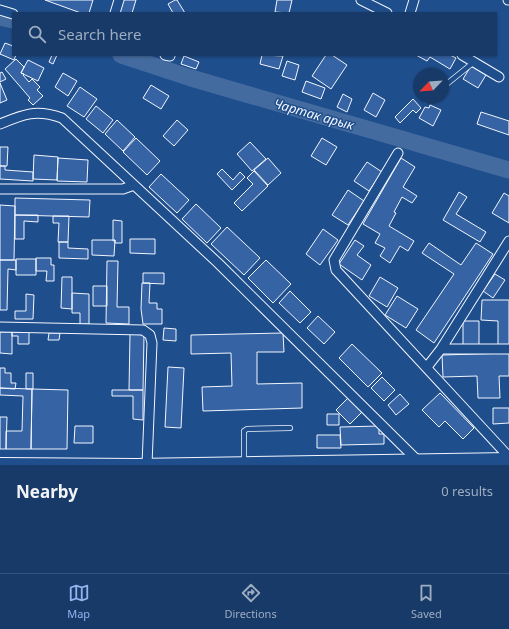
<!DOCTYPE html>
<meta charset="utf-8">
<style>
:root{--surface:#173a69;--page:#20416f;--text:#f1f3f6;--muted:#9eadc0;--line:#36547d;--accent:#95b2f1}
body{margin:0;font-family:"Noto Sans",sans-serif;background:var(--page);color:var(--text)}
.compass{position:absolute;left:413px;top:68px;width:36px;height:36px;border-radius:50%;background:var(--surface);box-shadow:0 1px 3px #0004;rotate:245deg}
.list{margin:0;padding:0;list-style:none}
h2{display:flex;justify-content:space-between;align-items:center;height:52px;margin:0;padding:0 16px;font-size:17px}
h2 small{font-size:13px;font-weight:400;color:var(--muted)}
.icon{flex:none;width:22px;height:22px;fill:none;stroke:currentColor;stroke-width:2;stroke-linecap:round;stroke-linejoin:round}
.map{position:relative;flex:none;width:509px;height:465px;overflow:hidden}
.search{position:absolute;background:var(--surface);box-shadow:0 1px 3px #0004;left:12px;right:12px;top:12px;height:44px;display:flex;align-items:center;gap:10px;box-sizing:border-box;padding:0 14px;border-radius:0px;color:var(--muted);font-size:15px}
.sheet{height:108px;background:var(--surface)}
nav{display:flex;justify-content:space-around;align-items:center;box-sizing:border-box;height:56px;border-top:1px solid var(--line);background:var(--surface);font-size:11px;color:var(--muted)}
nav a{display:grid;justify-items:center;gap:2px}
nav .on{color:var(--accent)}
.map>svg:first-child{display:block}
</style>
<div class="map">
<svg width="509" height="465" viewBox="0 0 509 465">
<rect width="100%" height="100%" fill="#1f4e8c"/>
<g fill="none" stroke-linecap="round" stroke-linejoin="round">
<path stroke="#446ba0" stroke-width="17" d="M0 17 13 20
M121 55 191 78 509 170"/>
</g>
<path fill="#3563a3" stroke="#f2f6ff" d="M45 0H93L89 13H81Z
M120 0H136L132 13H116Z
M175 0H177L185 13H173L168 4Z
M277 0H292L289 13 275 12Z
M5 43 13 46V55H16L14 60 0 54Z
M52 55H57L53 64 49 62Z
M262 55 283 56 279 69 260 64Z
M326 55H332L347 65 331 89 312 76Z
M416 55H450L456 58 450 69 430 57 427 61Z
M184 56 199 62 196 69 181 64Z
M16 59 24 67 21 73 24 74 23 75 29 82 32 79 40 87 37 90 43 96 33 105 28 100 30 98 5 69Z
M28 60 44 68 38 81 21 73Z
M287 61 299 65 295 80 282 76Z
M471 66 486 75 478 88 463 79Z
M2 72 6 79 0 82V73Z
M63 73 77 81 68 96 55 87Z
M306 81 325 88 321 99 302 92Z
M0 83 7 100 0 103Z
M151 85 169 96 161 109 143 98Z
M80 87 97 99 84 117 67 106Z
M373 93 385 100 376 117 364 110Z
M343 94 352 99 347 112 337 107Z
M413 99 421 108 416 113 413 110 400 123 395 117Z
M430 105 441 110 433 126 419 118 425 107 429 108Z
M96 106 113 120 103 133 86 119Z
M481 112 509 121V135L477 124Z
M117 120 135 137 123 151 105 134Z
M177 120 188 130 174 146 163 136Z
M136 138 160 161 147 175 123 152Z
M322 138 337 147 326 165 311 156Z
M250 142 266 159 252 171 237 154Z
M0 147H8L7 166H0Z
M34 155 58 157 57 180 33 179Z
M58 158 88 160 87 182 57 181Z
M268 158 281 173 268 185 254 170Z
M401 158 415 167 403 187 417 196 412 203 402 197 394 212 396 213 389 226 414 241 408 251 400 246 390 263 380 256 385 248 375 243 380 234 363 224Z
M367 162 382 172 369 191 354 181Z
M0 166H5V170L33 172V181L0 179Z
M222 169 233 180 240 172 245 177 232 190 217 174Z
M254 171 268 186 242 211 234 203 253 184 247 178Z
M161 174 189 200 177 213 149 187Z
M348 190 364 201 348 225 332 215Z
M459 192 467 197 456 214 486 232 480 242 443 220Z
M504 193 509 196V223L492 213Z
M15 198 90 200 89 217 15 215Z
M196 204 221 228 207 243 182 219Z
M0 205 15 206 14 260H0Z
M15 215H38V222L24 221V239H15Z
M53 216H69L68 242H58L59 223H53Z
M113 220 122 221V243H115V240L113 241Z
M227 227 260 258 244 275 211 244Z
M323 229 338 240 320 265 306 254Z
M130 239H155V254L130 253Z
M92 240H115L114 256 92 255Z
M355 240 364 246 357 255 371 265 362 280 339 264Z
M59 242H68V248L88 249V259L59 258Z
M429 243 461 265 476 243 493 254 434 343 416 330 454 274 422 253Z
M36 258H51V265H54V281H46L47 271H36Z
M16 259H36V275H16Z
M0 260H16V270L8 269 7 310H0Z
M266 260 291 284 273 303 248 278Z
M107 261H118L117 307H129V324L106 323Z
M143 273H164V284L143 283Z
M495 274 505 280 493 298 483 291Z
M62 277H72V309L61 308Z
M380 277 398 288 387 307 369 296Z
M142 283H150L149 303H157V309H162V324H143L141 309Z
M93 286H107V306H93Z
M290 291 311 312 300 323 279 303Z
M72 293 89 294V324H80V313H72Z
M26 294 34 295 33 319H15V311H26Z
M397 296 418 309 406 328 385 315Z
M482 300H509V346H498V321L481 320Z
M318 316 335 332 324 344 307 328Z
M463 321H479V347H463Z
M164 328 176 329V341L163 340Z
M0 332H12V354L0 353Z
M12 332H29V344H18V336H12Z
M49 333H60L59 340H48Z
M283 333 284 352H257V384L302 383V408L203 411 202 387 232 386 231 353 191 354V335Z
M130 334 144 335 143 390H129Z
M352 344 382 373 368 387 339 358Z
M509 353V376H499L500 398H478L477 376 443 377 442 355Z
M168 367 184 368 181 428 165 427Z
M0 368H5V373H11V383H16L15 389 0 388Z
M26 373H33V389H26Z
M382 377 395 390 384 401 371 388Z
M0 388 32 389 31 449H6V431H22L23 396 0 395Z
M32 389 68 390 67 449H31Z
M112 390H143V420L133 419V396H112Z
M440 393 474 428 463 439 445 421 439 427 422 410Z
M400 394 409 404 396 415 388 405Z
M349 397 363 411 350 424 336 410Z
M493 408H509V423L493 424Z
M327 414H339V425H327Z
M0 417H7L6 449H0Z
M75 426H93V443H74Z
M379 426V434H384V444L341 445 340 427Z
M317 435H340L341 448H317Z"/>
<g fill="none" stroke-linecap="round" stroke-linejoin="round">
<g stroke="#f2f6ff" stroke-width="6">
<path id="lane" d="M443 87 474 62
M426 100 429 98
M244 463V431L247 429 290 428"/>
</g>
<g stroke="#f2f6ff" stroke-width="11">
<path id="street" d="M361 0 387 13
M508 0H509
M0 10 13 14
M115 13 119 0
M410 13 414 0
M165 55 170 56
M462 55 499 77
M0 124C24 114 36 109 62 118L218 263 418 461
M398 153 334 260 336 270 509 457
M0 189H123L134 185
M0 327 143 330 150 335 152 343 147 464
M441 349H509
M427 367 441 349 509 241"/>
</g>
<g stroke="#f2f6ff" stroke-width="14">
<path id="secondary" d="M0 464 136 465 509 459"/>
</g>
<use href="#lane" stroke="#1f4e8c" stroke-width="4.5"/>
<use href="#street" stroke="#1f4e8c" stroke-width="9"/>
<use href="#secondary" stroke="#1f4e8c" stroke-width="12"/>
</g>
<g text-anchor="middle" stroke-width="3" stroke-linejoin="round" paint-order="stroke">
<g font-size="13" font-style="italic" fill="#f2f6ff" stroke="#1f4e8c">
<text transform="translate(314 114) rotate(16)" y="5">Чартак арык</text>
</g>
</g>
</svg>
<svg class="compass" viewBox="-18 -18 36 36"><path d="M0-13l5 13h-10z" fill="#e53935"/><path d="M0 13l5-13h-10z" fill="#9eadc0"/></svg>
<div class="search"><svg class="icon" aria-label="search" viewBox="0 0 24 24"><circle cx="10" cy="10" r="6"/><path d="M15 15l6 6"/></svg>Search here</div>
</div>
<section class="sheet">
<h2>Nearby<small>0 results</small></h2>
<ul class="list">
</ul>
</section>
<nav>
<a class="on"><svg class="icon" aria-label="map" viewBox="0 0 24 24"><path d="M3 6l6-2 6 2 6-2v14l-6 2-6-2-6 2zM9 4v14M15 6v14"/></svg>Map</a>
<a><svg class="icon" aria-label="directions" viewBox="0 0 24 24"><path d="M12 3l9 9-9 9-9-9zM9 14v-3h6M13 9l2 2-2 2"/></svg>Directions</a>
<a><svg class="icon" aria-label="saved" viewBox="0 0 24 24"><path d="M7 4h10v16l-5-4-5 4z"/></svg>Saved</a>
</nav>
